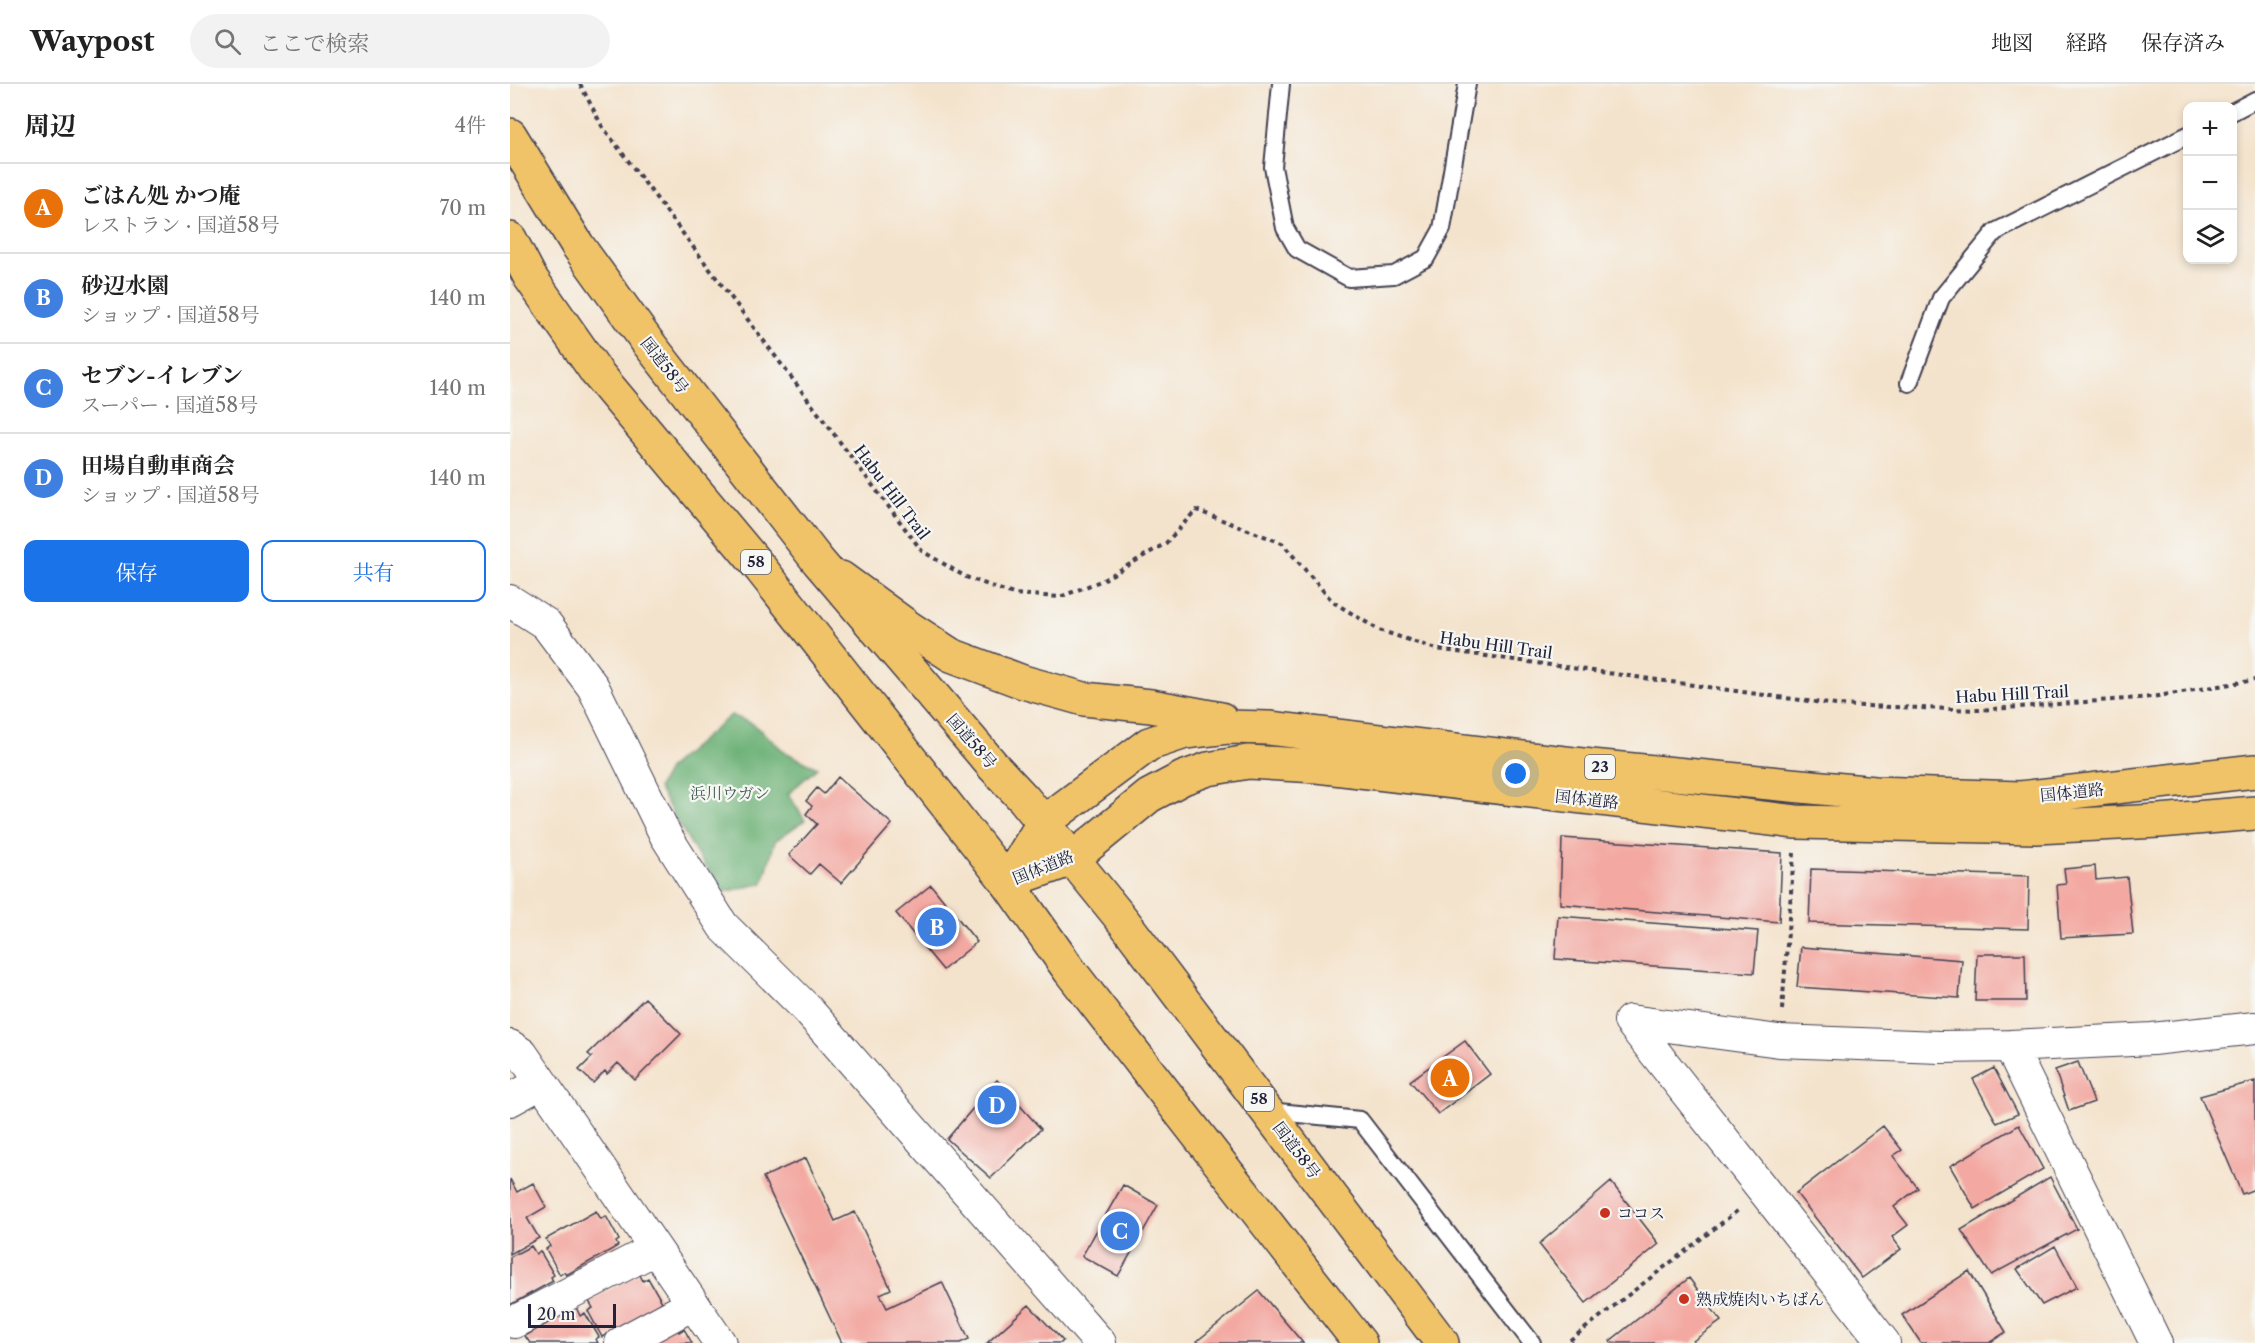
<!DOCTYPE html>
<html lang="ja">
<meta charset="utf-8">
<style>
:root{--surface:#fff;--page:#f2f2f2;--text:#222;--muted:#767676;--line:#e0e0e0;--accent:#1a73e8}
body{margin:0;font-family:"Libre Caslon Text","Noto Serif JP",serif;background:var(--page);color:var(--text)}
.controls{position:absolute;right:18px;top:18px;display:grid;overflow:hidden;border-radius:12px;box-shadow:0 3px 9px #0003}
.controls button{width:54px;height:54px;display:grid;place-items:center;padding:0;border:0;border-bottom:2px solid var(--line);background:var(--surface);color:var(--text);font:30px sans-serif}
.scale{position:absolute;left:18px;bottom:15px;width:88px;box-sizing:border-box;padding-left:6px;border:3px solid #22223b;border-top:0;font-size:16px;line-height:21px;white-space:nowrap;color:#22223b;-webkit-text-stroke:4px #f6f6f2;paint-order:stroke}
.you{position:absolute;left:1006px;top:690px;width:21px;height:21px;margin:-15px;border:4px solid #fff;border-radius:50%;background:#1a73e8;box-shadow:0 0 0 9px #1a73e833}
.badge{display:grid;place-items:center;width:39px;height:39px;border-radius:50%;background:var(--accent);color:#fff;font-size:20px;font-weight:700}
.pin{position:absolute;translate:-50% -50%;border:3px solid #fff;box-shadow:0 2px 6px #0006}
.list{margin:0;padding:0;list-style:none}
h2{display:flex;justify-content:space-between;align-items:center;height:78px;margin:0;padding:0 24px;font-size:26px}
h2 small{font-size:20px;font-weight:400;color:var(--muted)}
.list li{display:grid;grid-template-columns:39px 1fr auto;gap:18px;align-items:center;box-sizing:border-box;height:90px;padding:0 24px;border-top:2px solid var(--line)}
.list b{display:block;font-size:22px;white-space:nowrap}
.list p{margin:0;font-size:20px;white-space:nowrap;color:var(--muted)}
.list em{font-size:20px;font-style:normal;color:var(--muted)}
.actions{display:flex;gap:12px;padding:18px 24px}
.actions a{flex:1;padding:14px 0;border:2px solid var(--accent);border-radius:12px;text-align:center;font-size:21px;color:var(--accent)}
.actions .main{background:var(--accent);color:#fff}
.icon{flex:none;width:33px;height:33px;fill:none;stroke:currentColor;stroke-width:2;stroke-linecap:round;stroke-linejoin:round}
.map{position:relative;flex:none;width:1745px;height:1259px;overflow:hidden}
header{display:flex;align-items:center;gap:36px;box-sizing:border-box;height:84px;padding:0 30px;background:var(--surface);border-bottom:2px solid var(--line)}
header strong{font-size:28px}
nav{display:flex;gap:33px;margin-inline-start:auto;font-size:21px}
.search{width:420px;height:54px;background:var(--page);display:flex;align-items:center;gap:15px;box-sizing:border-box;padding:0 21px;border-radius:33px;color:var(--muted);font-size:22px}
main{display:flex}
aside{flex:1;background:var(--surface)}
.map>svg:first-child{display:block}
</style>
<header>
<strong>Waypost</strong>
<div class="search"><svg class="icon" aria-label="search" viewBox="0 0 24 24"><circle cx="10" cy="10" r="6"/><path d="M15 15l6 6"/></svg>ここで検索</div>
<nav><a>地図</a><a>経路</a><a>保存済み</a></nav>
</header>
<main>
<aside>
<h2>周辺<small>4件</small></h2>
<ul class="list">
<li><span class="badge" style="background:#e8710a">A</span><div><b>ごはん処 かつ庵</b><p>レストラン · 国道58号</p></div><em>70 m</em></li>
<li><span class="badge" style="background:#3f7fe0">B</span><div><b>砂辺水園</b><p>ショップ · 国道58号</p></div><em>140 m</em></li>
<li><span class="badge" style="background:#3f7fe0">C</span><div><b>セブン-イレブン</b><p>スーパー · 国道58号</p></div><em>140 m</em></li>
<li><span class="badge" style="background:#3f7fe0">D</span><div><b>田場自動車商会</b><p>ショップ · 国道58号</p></div><em>140 m</em></li>
</ul>
<div class="actions"><a class="main">保存</a><a>共有</a></div>
</aside>
<div class="map">
<svg width="1745" height="1259" viewBox="0 0 1745 1259">
<rect width="100%" height="100%" fill="#f6f6f2"/>
<filter id="ink" filterUnits="userSpaceOnUse"><feTurbulence type="fractalNoise" baseFrequency=".0167" numOctaves="2"/><feDisplacementMap in="SourceGraphic" scale="12" xChannelSelector="R" yChannelSelector="G"/><feConvolveMatrix kernelMatrix="1 2 1 2 8 2 1 2 1" color-interpolation-filters="sRGB"/></filter>
<filter id="wash" filterUnits="userSpaceOnUse"><feTurbulence type="fractalNoise" baseFrequency=".008" numOctaves="4" result="noise"/><feDisplacementMap in="SourceGraphic" scale="24" xChannelSelector="R" yChannelSelector="G"/><feGaussianBlur stdDeviation="1.35" result="paint"/><feColorMatrix in="noise" values="0 0 0 0 0 0 0 0 0 0 0 0 0 0 0 0 0 1.4 0 .05"/><feComposite in="paint" operator="in"/></filter>
<g filter="url(#wash)">
<rect width="100%" height="100%" fill="#f4e3cc"/>
<path fill="#6bb075" stroke="#466958" stroke-width="1.5" d="M221 631 243 640 275 668 307 684 278 710 295 736 265 757 253 799 215 808 188 772 148 704 159 684Z"/>
<g id="blocks">
<path fill="#f3a9a2" d="M328 693 382 740 331 799 309 780 300 790 279 771 307 740 296 730 302 722 296 717 307 704 314 710Z
M1052 754 1272 769 1269 838 1050 820Z
M1585 782 1586 796 1617 793 1623 850 1551 854 1547 801 1556 800 1554 785Z
M1301 785 1519 792 1518 845 1299 839Z
M421 801 467 858 433 886 386 829Z
M1048 832 1248 847 1244 889 1045 875Z
M1291 863 1452 876 1449 914 1287 903Z
M1467 870H1515L1516 917H1465Z
M135 914 171 950 125 996 108 979 97 990 95 987 83 999 69 986 82 973 78 970Z
M955 957 980 990 928 1030 900 997Z
M1568 978 1584 1018 1559 1027 1545 986Z
M1484 984 1508 1030 1487 1039 1463 995Z
M487 996 531 1045 481 1094 437 1055Z
M1745 997V1105L1732 1110 1690 1012Z
M1509 1041 1533 1085 1465 1125 1440 1082Z
M1373 1042 1392 1066 1383 1072 1408 1104 1384 1123 1398 1141 1382 1153 1391 1165 1352 1194 1286 1109Z
M296 1074 325 1137 345 1128 381 1205 370 1210 377 1224 432 1198 459 1255 450 1259H332L253 1093Z
M1540 1093 1567 1145 1481 1191 1451 1146Z
M0 1095 7 1108 23 1099 36 1123 17 1134 29 1154 0 1170Z
M1101 1098 1149 1160 1076 1219 1029 1160Z
M613 1101 648 1121 608 1192 572 1172Z
M86 1127 91 1135 96 1132 109 1156 106 1158 108 1162 56 1191 54 1188 50 1191 36 1165 40 1162 36 1155Z
M21 1162 26 1170 30 1167 44 1191 41 1193 43 1197 0 1221V1173Z
M1545 1162 1567 1203 1532 1221 1507 1185Z
M1459 1187 1496 1248 1479 1259H1411L1392 1231Z
M129 1189 133 1197 138 1194 152 1218 149 1220 151 1224 98 1253 97 1250 92 1253 78 1227 83 1224 79 1217Z
M1179 1194 1211 1237 1183 1257 1185 1259H1101L1100 1257Z
M749 1207 793 1259H689L687 1257Z
M519 1221 553 1257 551 1259H477Z
M66 1223 70 1232 75 1229 89 1253 86 1255 88 1259H20L15 1252Z
M164 1239 169 1248 174 1245 182 1259H130Z"/>
</g>
</g>
<g filter="url(#ink)">
<use href="#blocks" fill-opacity="0" stroke="#423f51" stroke-width="1.5"/>
<g fill="none" stroke-linecap="round" stroke-linejoin="round">
<g stroke="#423f51" stroke-width="20">
<path id="lane" d="M771 0 763 83 775 144 787 165 839 194 884 191 916 174 932 145 957 0
M1722 28 1745 16
M1399 299 1431 214 1485 148 1678 51
M758 1027 850 1036 1022 1259"/>
</g>
<g stroke="#423f51" stroke-width="34">
<path id="street" d="M0 517 36 540 83 603 156 752 213 842 296 924 590 1259
M0 962 12 970 210 1259
M1500 962 1646 1259
M0 1016 31 999
M4 1238 145 1165
M111 1259 183 1220
M1374 1259 1120 937 1269 957 1430 963 1500 962 1642 955 1745 944"/>
</g>
<g stroke="#423f51" stroke-width="36">
<path id="primary" d="M331 494 398 543 441 571 513 598 574 615 641 622 711 635
M497 798 533 739 639 660 675 648 718 643 759 644 1081 682 1365 709 1510 714 1745 687
M497 798 562 775 639 712 673 694 698 685 738 678 807 682 1286 738 1526 743 1649 737 1745 729"/>
</g>
<g stroke="#423f51" stroke-width="36">
<path id="highway" d="M0 51 68 162 136 256 308 477 484 683 514 715 614 838 932 1259
M0 155 20 193 87 289 251 485 497 798 560 887 850 1259"/>
</g>
<path stroke="#423f51" stroke-width="4" stroke-dasharray="4.5 4.5" stroke-linecap="butt" d="M70 0 92 42 412 467 456 493 503 510 550 513 593 496 656 459 686 426 772 459 823 518 869 546 926 565 1326 621 1469 626 1642 613 1745 596
M1272 926 1284 769
M1060 1256 1231 1124"/>
<use href="#lane" stroke="#fff" stroke-width="16"/>
<use href="#street" stroke="#fff" stroke-width="32"/>
<use href="#primary" stroke="#f1c369" stroke-width="33"/>
<use href="#highway" stroke="#f1c369" stroke-width="33"/>
</g>
</g>
<g fill="#c8321e" stroke="#f6f6f2" stroke-width="2">
<circle cx="1095" cy="1129" r="6"/>
<circle cx="1174" cy="1215" r="6"/>
</g>
<g text-anchor="middle" stroke-width="4.5" stroke-linejoin="round" paint-order="stroke">
<g fill="#f6f6f2" stroke="#626272" stroke-width="1.5">
<rect x="231" y="466" width="30" height="24" rx="4.5"/>
<rect x="1075" y="671" width="30" height="24" rx="4.5"/>
<rect x="734" y="1003" width="30" height="24" rx="4.5"/>
</g>
<g font-size="15" font-weight="bold" fill="#22223b">
<text x="246" y="483">58</text>
<text x="1090" y="688">23</text>
<text x="749" y="1020">58</text>
</g>
<g font-size="16" fill="#22223b" stroke="#f6f6f2">
<text transform="translate(155 281) rotate(52)" y="6">国道58号</text>
<text transform="translate(382 408) rotate(53)" y="6">Habu Hill Trail</text>
<text transform="translate(986 561) rotate(8)" y="6">Habu Hill Trail</text>
<text transform="translate(1502 610) rotate(-3)" y="6">Habu Hill Trail</text>
<text transform="translate(462 657) rotate(49)" y="6">国道58号</text>
<text transform="translate(1562 708) rotate(-6)" y="6">国体道路</text>
<text transform="translate(1077 715) rotate(6)" y="6">国体道路</text>
<text transform="translate(533 783) rotate(-22)" y="6">国体道路</text>
<text transform="translate(787 1066) rotate(53)" y="6">国道58号</text>
</g>
<g font-size="16" fill="#445e56" stroke="#f6f6f2">
<text x="220" y="715">浜川ウガン</text>
</g>
<g font-size="16" fill="#22223b" stroke="#f6f6f2" text-anchor="start">
<text x="1107" y="1135">ココス</text>
<text x="1186" y="1221">熟成焼肉いちばん</text>
</g>
</g>
</svg>
<div class="controls">
<button>+</button>
<button>−</button>
<button><svg class="icon" aria-label="layers" viewBox="0 0 24 24"><path d="M12 4l9 5-9 5-9-5zM3 14l9 5 9-5"/></svg></button>
</div>
<div class="scale">20 m</div>
<div class="you"></div>
<div class="pin badge" style="left:940px;top:994px;background:#e8710a">A</div>
<div class="pin badge" style="left:427px;top:843px;background:#3f7fe0">B</div>
<div class="pin badge" style="left:610px;top:1147px;background:#3f7fe0">C</div>
<div class="pin badge" style="left:487px;top:1021px;background:#3f7fe0">D</div>
</div>
</main>
